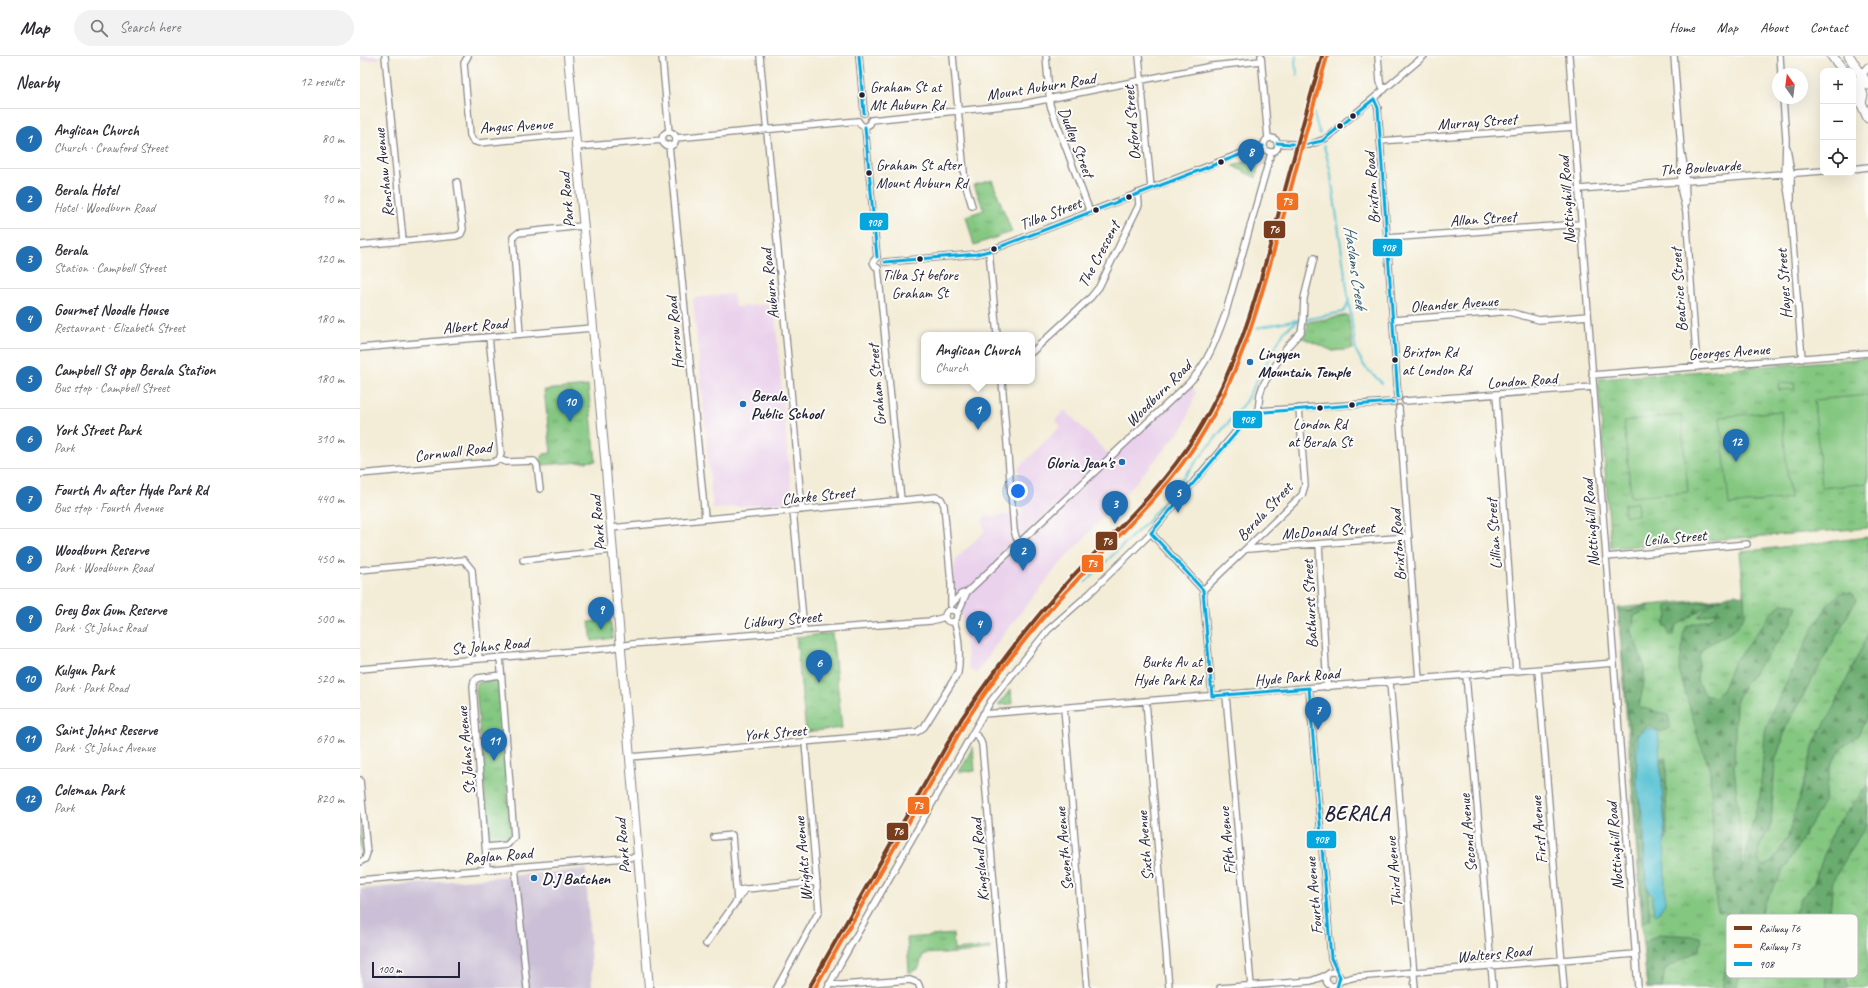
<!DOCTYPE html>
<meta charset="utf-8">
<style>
:root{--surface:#fff;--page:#f2f2f3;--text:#2b2b33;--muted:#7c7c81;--line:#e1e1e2;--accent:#1f6fb2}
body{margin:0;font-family:Caveat,sans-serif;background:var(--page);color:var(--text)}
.controls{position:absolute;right:12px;top:12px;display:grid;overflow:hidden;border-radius:8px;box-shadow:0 4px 16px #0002}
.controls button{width:36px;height:36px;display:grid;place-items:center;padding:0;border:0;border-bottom:1px solid var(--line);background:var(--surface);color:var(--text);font:20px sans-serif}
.compass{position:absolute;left:1412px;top:12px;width:36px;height:36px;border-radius:50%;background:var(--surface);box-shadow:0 4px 16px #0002;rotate:346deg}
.scale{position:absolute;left:12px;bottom:10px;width:88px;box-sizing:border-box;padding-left:4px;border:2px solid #22223b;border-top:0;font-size:11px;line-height:14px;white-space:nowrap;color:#22223b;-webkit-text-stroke:3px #fdfcf7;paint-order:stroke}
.you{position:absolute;left:658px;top:435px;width:14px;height:14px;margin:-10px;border:3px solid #fff;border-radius:50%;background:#1a73e8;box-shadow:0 0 0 6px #1a73e833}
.badge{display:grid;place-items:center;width:26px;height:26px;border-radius:50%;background:var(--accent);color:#fff;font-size:13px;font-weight:700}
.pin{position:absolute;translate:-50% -33px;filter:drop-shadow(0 1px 2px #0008)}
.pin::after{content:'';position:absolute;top:21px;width:14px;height:12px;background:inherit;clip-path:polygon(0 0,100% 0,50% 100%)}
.popup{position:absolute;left:561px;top:276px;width:114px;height:52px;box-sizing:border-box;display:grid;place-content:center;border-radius:8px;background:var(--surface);filter:drop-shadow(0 1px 3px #0005);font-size:13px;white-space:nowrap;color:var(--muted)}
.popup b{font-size:15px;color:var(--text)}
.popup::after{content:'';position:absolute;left:50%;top:100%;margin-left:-8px;border:8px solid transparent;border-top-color:var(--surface)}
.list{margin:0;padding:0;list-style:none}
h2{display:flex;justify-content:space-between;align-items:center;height:52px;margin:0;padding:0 16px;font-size:17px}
h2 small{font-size:13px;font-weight:400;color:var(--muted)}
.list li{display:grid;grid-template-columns:26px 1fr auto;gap:12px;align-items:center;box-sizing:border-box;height:60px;padding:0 16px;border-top:1px solid var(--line)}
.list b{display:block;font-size:15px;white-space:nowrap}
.list p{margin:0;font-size:13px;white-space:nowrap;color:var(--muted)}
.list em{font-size:13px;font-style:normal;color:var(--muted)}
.icon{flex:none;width:22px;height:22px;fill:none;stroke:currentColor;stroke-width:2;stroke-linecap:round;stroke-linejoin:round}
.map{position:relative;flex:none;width:1508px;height:932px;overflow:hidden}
header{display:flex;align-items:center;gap:24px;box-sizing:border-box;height:56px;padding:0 20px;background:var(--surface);border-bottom:1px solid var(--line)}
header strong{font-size:19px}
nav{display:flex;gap:22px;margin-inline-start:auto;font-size:14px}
.search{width:280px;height:36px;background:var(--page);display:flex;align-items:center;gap:10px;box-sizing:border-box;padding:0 14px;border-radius:22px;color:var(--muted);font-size:15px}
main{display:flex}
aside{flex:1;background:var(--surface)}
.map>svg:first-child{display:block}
</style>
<header>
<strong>Map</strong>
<div class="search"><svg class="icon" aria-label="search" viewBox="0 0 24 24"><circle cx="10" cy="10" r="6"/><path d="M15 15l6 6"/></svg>Search here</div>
<nav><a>Home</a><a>Map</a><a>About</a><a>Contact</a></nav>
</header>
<main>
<aside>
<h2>Nearby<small>12 results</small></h2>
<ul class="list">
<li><span class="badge">1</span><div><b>Anglican Church</b><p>Church · Crawford Street</p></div><em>80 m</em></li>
<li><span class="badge">2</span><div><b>Berala Hotel</b><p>Hotel · Woodburn Road</p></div><em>90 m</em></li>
<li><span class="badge">3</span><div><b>Berala</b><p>Station · Campbell Street</p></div><em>120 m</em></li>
<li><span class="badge">4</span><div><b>Gourmet Noodle House</b><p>Restaurant · Elizabeth Street</p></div><em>180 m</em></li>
<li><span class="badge">5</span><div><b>Campbell St opp Berala Station</b><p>Bus stop · Campbell Street</p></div><em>180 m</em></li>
<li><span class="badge">6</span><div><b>York Street Park</b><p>Park</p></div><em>310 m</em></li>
<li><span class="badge">7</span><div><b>Fourth Av after Hyde Park Rd</b><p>Bus stop · Fourth Avenue</p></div><em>440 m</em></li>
<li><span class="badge">8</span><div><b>Woodburn Reserve</b><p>Park · Woodburn Road</p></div><em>450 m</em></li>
<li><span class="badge">9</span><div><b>Grey Box Gum Reserve</b><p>Park · St Johns Road</p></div><em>500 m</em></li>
<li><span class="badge">10</span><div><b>Kulgun Park</b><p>Park · Park Road</p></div><em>520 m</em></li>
<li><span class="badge">11</span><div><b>Saint Johns Reserve</b><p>Park · St Johns Avenue</p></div><em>670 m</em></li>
<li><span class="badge">12</span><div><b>Coleman Park</b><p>Park</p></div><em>820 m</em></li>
</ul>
</aside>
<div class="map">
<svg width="1508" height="932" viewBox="0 0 1508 932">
<defs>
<pattern id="grass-tufts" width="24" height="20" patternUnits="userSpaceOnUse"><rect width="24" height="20" fill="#84c781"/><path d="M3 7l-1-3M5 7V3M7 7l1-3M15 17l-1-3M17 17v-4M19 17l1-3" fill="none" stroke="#6ca16b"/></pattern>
<pattern id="forest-firs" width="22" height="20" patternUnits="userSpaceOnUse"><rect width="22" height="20" fill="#6bac6f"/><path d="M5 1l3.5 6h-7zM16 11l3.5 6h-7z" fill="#588c5c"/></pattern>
</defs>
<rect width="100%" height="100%" fill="#fdfcf7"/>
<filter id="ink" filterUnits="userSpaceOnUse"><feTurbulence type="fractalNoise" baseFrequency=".025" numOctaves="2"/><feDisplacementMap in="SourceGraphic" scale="8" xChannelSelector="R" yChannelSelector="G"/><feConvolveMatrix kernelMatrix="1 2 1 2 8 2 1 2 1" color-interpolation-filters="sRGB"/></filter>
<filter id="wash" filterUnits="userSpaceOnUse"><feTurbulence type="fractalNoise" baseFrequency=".012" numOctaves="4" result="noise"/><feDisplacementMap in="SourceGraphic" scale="16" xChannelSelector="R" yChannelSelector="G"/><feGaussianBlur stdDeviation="0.9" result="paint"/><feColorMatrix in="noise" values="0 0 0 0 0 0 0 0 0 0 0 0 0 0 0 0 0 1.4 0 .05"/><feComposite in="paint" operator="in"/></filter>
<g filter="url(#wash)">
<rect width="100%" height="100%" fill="#f3ecd6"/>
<path fill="#ead1ec" d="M0 0H19V3L0 5Z
M373 238 375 251 414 248 432 445 353 453 333 242Z
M828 328 836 336 824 370 779 423 697 511 637 587 617 618 609 613 600 548 591 527 596 503 624 476 623 463 625 461 662 457 658 412 701 370 695 364 705 354 751 401Z"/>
<path fill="#cabfd6" d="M226 813 232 932H0V833Z"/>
<path fill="url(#grass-tufts)" stroke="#53745e" d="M900 100 896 122 873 110Z
M632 124 652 176 614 189 606 160 624 154 614 129Z
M988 259 993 293 973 295 943 282 947 274 948 266Z
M1508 302V472L1251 492 1238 323Z
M228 330 236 405 182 409 180 404 184 398 191 397 184 334Z
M1508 481V932H1287L1258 552 1384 540 1380 496Z
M250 563 253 582 232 585 229 566Z
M472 577 482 672 446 676 436 581Z
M134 623 138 626 151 779 144 786 129 788 116 631 117 627Z
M651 633 652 648 638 649Z
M613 691 615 715 599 716Z
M0 763 3 797 0 801Z
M593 878 594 894 630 891V894L585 898 584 897 563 898 559 912 549 917 547 882Z"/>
<path fill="url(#forest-firs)" stroke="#466755" d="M1483 536 1491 537 1496 544 1427 669 1415 706 1411 769 1399 792 1398 805 1405 810 1413 805 1428 781 1455 685 1473 653 1508 578V658L1498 679 1481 693 1471 709 1464 746 1405 846 1376 932H1362L1376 859 1358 855 1356 846 1350 714 1339 684 1319 614C1319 607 1322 601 1322 595 1323 584 1321 580 1327 570L1351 562 1357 556 1338 561C1345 552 1363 538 1375 538 1378 538 1382 540 1384 540L1385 558 1376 573 1343 592 1339 600 1337 625 1346 640 1355 641 1362 635 1373 608 1414 554C1422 546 1427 546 1437 550L1431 568 1384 630 1376 646 1374 710 1382 790 1381 806 1383 814 1392 768 1400 740 1405 676 1411 658 1454 571 1469 547Z
M1356 544 1316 570 1313 579 1309 580 1307 569 1305 571 1304 568 1308 560 1306 550Z
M1290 549 1287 554 1274 560 1272 578 1284 609V627L1279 651 1308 659 1310 671 1302 676 1288 669 1274 682 1290 864 1283 866 1269 667 1258 554 1269 555Z
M1298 702H1306L1307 779 1306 784Z
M1508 729V766L1473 824 1469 866 1470 877 1489 932H1467L1464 910 1441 895 1434 878V859L1441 842 1453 829 1474 772Z
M1299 878 1335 880 1340 881 1342 885 1339 894 1305 913 1302 932H1287L1283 888Z"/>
<path fill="#84c781" stroke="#53745e" d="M1434 327 1435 333 1419 334 1418 328Z
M1508 339V427L1462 432 1454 344Z
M1421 355 1430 442 1369 449 1360 361Z
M1321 359 1328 436 1271 441 1264 365Z
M1277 447 1278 459 1265 460 1264 448Z"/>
<path fill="#59c3d4" stroke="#3e7288" d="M1287 672 1298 675 1304 761 1305 847 1297 859 1294 856 1292 840C1281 829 1286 785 1284 768 1283 758 1280 748 1278 737 1276 718 1277 699 1278 679Z"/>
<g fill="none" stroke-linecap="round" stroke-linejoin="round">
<path stroke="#59c3d4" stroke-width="2" d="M936 0 935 8 938 19
M952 53 960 78
M964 90 970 113 996 295 1005 311 1022 327
M896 272 938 264
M725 526 788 465 885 346 924 275 938 265 983 256 986 253 989 242"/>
</g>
</g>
<g filter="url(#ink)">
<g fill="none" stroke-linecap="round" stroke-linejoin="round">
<g stroke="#8a8788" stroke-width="8">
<path id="minor" d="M25 0 43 185
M108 0 104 7 110 79 113 85 119 87 214 78
M302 0 309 76
M400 0 442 454
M499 0 504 57
M593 0 605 127 612 150
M686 0 690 49 730 156
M779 0 791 132
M901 0 908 83
M1018 0 1020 26 1024 34
M1209 0 1278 932
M1314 0 1321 93 1325 115 1326 147
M1420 0 1421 18
M1423 42 1426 83 1425 118 1430 150 1442 303
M1014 43 1018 52 1038 341
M511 64 663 48 852 10 901 5
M498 65 501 69 505 71 510 68 511 64
M505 71 517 201
M302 83a7 7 0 1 1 14 0a7 7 0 1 1-14 0Z
M904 89a7 7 0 1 1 14 0a7 7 0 1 1-14 0Z
M316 82 498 65
M1020 85 1214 71
M917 87 949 89 965 83 1064 0
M309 89 345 462
M215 91 303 84
M1427 92 1431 117V144
M1321 93V135L1326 156 1337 311
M1493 113 1508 111
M1219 133 1463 115
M1027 182 1221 168
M0 189 96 180 101 178 103 173 97 126
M629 195 637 279
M517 201 513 206 515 210 518 212
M525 206 617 198 629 195 895 92 903 90
M518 212 541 444
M1033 264 1140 256H1149L1179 264 1228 260
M160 278 153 181 158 177 222 170
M0 292 232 272
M672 296 731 241 739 231 779 149 778 137
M1232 319 1508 297
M642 325 654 474 656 481 660 488
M1136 338 1156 616
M1045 345 1233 331
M1039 352 1059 623
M898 355 900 338 903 329 926 292 941 276 943 265 944 242 954 202
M139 403 146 406 174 405 177 409 180 433
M0 418 134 406 139 403 141 398 129 281
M433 454 444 574
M251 472 576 441 581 443 584 449 591 527V547
M791 477 843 534 852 640
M959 488 967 631
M888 493 1049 481
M1246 501 1387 488
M163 504 253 494
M0 514 104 504 112 514 119 603
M843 534 942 439 945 429 939 352
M591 549 601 538 607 536
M585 560a6 6 0 1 1 12 0a6 6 0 1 1-12 0Z
M597 559 607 536 828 328C847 309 856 284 865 259L911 97
M0 613 251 592 271 588 571 565 585 561
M1178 614 1204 932
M1106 620 1133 932
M1030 626 1055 932
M949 632 971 902 977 917
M866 639 891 930
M786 645 809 932
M704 652 727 932
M623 658 1254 607
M613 676 620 683 622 689 643 932
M270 701 557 676 564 671 598 617C600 602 600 580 594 566
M0 724 7 797 5 803 0 806
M354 781 372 779 377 845
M126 791 147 789 154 781 140 601
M155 811 167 932
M127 813 113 631 114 625 118 622 141 619
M0 824 277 801
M377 834 457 826
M346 888 385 833
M966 923a7 7 0 1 1 14 0a7 7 0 1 1-14 0Z
M979 925 995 921 1275 898
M469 928 481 929 550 924 558 927 560 932
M417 932 459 855 445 686
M468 932 480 908 631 645 688 574 730 537 791 477 889 360 898 355 1033 346
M860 932 951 925 967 919"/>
</g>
<g stroke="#8a8788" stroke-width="9">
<path id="tertiary" d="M1502 47 1504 39 1498 23 1508 11"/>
</g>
<g stroke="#8a8788" stroke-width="10">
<path id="secondary" d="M208 0 246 413 289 932"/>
</g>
<g stroke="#8a8788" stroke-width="11">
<path id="trunk" d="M1472 0 1484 15
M1489 0 1508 29
M1493 29 1508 62"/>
</g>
<use href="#minor" stroke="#fff" stroke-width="5.5"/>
<use href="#tertiary" stroke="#fff" stroke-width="7"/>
<use href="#secondary" stroke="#fff" stroke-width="8"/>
<use href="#trunk" stroke="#fff" stroke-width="9"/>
<g stroke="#fdfcf7" stroke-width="6">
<path id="bus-1" d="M499 0 504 57
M1014 43 1018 52 1038 341
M505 71 517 201
M917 87 944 89 962 85 1014 43
M525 206 617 198 629 195 903 90
M791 477 893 357 1033 346
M791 477 843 534 852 640
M949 632 971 902 980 921 977 932
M852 640 949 632"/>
</g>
<use href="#bus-1" stroke="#03a6dd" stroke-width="3"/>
<g stroke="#fdfcf7" stroke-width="7">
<path id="rail-1" d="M449 932 602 662C635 613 671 566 711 522 754 476 801 434 835 380 878 311 899 234 919 156 933 104 947 52 962 0"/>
</g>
<g stroke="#fdfcf7" stroke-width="7">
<path id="rail-2" d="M455 932 606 665C639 615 675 568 716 525 759 478 806 436 840 382 883 313 903 236 924 158 938 106 952 53 967 1"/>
</g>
<use href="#rail-1" stroke="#783d1d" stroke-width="4"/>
<use href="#rail-2" stroke="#f37021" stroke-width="4"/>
</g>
</g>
<g fill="#22223b" stroke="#fdfcf7" stroke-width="1.5">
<circle cx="502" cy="39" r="3.5"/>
<circle cx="993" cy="60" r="3.5"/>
<circle cx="980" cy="70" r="3.5"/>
<circle cx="861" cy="106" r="3.5"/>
<circle cx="509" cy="117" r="3.5"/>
<circle cx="769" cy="141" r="3.5"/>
<circle cx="736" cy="154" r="3.5"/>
<circle cx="634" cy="193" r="3.5"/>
<circle cx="560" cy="203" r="3.5"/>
<circle cx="1035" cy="304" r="3.5"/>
<circle cx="992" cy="349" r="3.5"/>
<circle cx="960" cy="352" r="3.5"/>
<circle cx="850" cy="614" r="3.5"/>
</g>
<g fill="#1f6fb2" stroke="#fdfcf7" stroke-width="1.5">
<circle cx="890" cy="306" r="4"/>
<circle cx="383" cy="348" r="4"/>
<circle cx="762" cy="406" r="4"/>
<circle cx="174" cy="822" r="4"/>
</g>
<g text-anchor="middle" stroke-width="4" stroke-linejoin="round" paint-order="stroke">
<g font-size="15" fill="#22223b" stroke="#fdfcf7" text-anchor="start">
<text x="510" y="36">Graham St at<tspan x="510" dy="18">Mt Auburn Rd</tspan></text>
<text x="516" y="114">Graham St after<tspan x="516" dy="18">Mount Auburn Rd</tspan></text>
<text x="560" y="224" text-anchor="middle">Tilba St before<tspan x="560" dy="18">Graham St</tspan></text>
<text x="1042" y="301">Brixton Rd<tspan x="1042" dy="18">at London Rd</tspan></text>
<text x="960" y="373" text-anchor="middle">London Rd<tspan x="960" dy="18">at Berala St</tspan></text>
<text x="842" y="611" text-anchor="end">Burke Av at<tspan x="842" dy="18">Hyde Park Rd</tspan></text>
</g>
<g font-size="16" fill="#22223b" stroke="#fdfcf7">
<text transform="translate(681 30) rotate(-9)" y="6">Mount Auburn Road</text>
<text transform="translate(1117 65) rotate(-4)" y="6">Murray Street</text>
<text transform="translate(771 67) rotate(-95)" y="6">Oxford Street</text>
<text transform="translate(156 69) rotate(-3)" y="6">Angus Avenue</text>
<text transform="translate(717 86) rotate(69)" y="6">Dudley Street</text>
<text transform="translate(1340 111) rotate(-4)" y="6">The Boulevarde</text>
<text transform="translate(23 117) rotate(-96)" y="6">Renshaw Avenue</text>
<text transform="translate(1011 132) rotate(-94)" y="6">Brixton Road</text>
<text transform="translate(206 144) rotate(-95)" y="6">Park Road</text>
<text transform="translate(1206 144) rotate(-94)" y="6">Nottinghill Road</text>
<text transform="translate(690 157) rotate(-21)" y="6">Tilba Street</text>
<text transform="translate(1123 162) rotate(-4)" y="6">Allan Street</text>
<text transform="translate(738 198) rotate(-62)" y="6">The Crescent</text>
<text transform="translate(409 228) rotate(-96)" y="6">Auburn Road</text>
<text transform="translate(1423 228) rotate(-94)" y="6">Hayes Street</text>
<text transform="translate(1318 234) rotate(-94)" y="6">Beatrice Street</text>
<text transform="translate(1094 247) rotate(-4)" y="6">Oleander Avenue</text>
<text transform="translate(115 269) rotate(-5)" y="6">Albert Road</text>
<text transform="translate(314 277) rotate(-95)" y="6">Harrow Road</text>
<text transform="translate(1369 295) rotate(-4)" y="6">Georges Avenue</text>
<text transform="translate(1162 324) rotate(-4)" y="6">London Road</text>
<text transform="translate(516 329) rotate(-95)" y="6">Graham Street</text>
<text transform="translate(798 337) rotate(-45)" y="6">Woodburn Road</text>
<text transform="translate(93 395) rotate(-7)" y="6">Cornwall Road</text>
<text transform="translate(458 439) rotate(-6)" y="6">Clarke Street</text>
<text transform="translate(904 455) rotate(-47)" y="6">Berala Street</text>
<text transform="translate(237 467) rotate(-95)" y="6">Park Road</text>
<text transform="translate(1230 467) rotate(-94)" y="6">Nottinghill Road</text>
<text transform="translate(968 474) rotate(-4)" y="6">McDonald Street</text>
<text transform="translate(1133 478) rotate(-94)" y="6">Lillian Street</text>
<text transform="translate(1315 481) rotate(-5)" y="6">Leila Street</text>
<text transform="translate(1037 489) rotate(-94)" y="6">Brixton Road</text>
<text transform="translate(949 548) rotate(-93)" y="6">Bathurst Street</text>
<text transform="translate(422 563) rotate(-5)" y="6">Lidbury Street</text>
<text transform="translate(130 589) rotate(-5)" y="6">St Johns Road</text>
<text transform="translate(937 620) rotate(-5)" y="6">Hyde Park Road</text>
<text transform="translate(415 676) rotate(-5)" y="6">York Street</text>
<text transform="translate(105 695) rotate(-95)" y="6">St Johns Avenue</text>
<text transform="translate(1178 774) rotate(-95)" y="6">First Avenue</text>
<text transform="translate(1107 777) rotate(-95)" y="6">Second Avenue</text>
<text transform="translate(866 785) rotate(-95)" y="6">Fifth Avenue</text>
<text transform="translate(262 790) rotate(-95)" y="6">Park Road</text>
<text transform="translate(784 790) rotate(-95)" y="6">Sixth Avenue</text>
<text transform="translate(1254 790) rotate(-94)" y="6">Nottinghill Road</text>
<text transform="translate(703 793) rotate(-95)" y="6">Seventh Avenue</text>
<text transform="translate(138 799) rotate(-5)" y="6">Raglan Road</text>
<text transform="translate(442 803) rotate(-95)" y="6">Wrights Avenue</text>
<text transform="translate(619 804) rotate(-95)" y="6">Kingsland Road</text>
<text transform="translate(1033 816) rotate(-95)" y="6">Third Avenue</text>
<text transform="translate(953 840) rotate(-95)" y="6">Fourth Avenue</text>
<text transform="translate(1134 897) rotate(-5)" y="6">Walters Road</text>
</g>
<g font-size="16" font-weight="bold" fill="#22223b" stroke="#fdfcf7" text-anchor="start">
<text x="898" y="303">Lingyen<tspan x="898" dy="18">Mountain Temple</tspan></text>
<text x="391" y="345">Berala<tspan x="391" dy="18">Public School</tspan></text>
<text x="754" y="412" text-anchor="end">Gloria Jean's</text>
<text x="182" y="828">D.J Batchen</text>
</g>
<g font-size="17" font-style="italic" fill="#355a71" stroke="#fdfcf7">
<text transform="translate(996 211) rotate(82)" y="6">Haslams Creek</text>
</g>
<g font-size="20" font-weight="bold" letter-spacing="1" fill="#22223b" stroke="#fdfcf7">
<text x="997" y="764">BERALA</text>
</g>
</g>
<rect x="1366" y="858" width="132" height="64" rx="6" fill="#fdfcf7" stroke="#bbbbbf" stroke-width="1"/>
<rect x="1374" y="870" width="18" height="4" fill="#783d1d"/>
<rect x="1374" y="888" width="18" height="4" fill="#f37021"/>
<rect x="1374" y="906" width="18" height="4" fill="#03a6dd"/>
<g font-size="11" fill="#22223b">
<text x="1399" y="876">Railway T6</text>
<text x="1399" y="894">Railway T3</text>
<text x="1399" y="912">908</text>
</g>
<g stroke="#fdfcf7" stroke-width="1.5">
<rect x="916" y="136" width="23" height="19" rx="4" fill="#f37021"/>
<rect x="499" y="156" width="30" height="19" rx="4" fill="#03a6dd"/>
<rect x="903" y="164" width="23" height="19" rx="4" fill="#783d1d"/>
<rect x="1012" y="182" width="31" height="19" rx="4" fill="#03a6dd"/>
<rect x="872" y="354" width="31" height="19" rx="4" fill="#03a6dd"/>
<rect x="735" y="475" width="23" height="20" rx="4" fill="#783d1d"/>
<rect x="721" y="498" width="23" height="19" rx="4" fill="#f37021"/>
<rect x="547" y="740" width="23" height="19" rx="4" fill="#f37021"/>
<rect x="526" y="766" width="23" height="19" rx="4" fill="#783d1d"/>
<rect x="946" y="774" width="31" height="19" rx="4" fill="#03a6dd"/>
</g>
<g font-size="11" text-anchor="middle" font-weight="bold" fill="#fff">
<text x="927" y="149">T3</text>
<text x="514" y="170">908</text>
<text x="914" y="177">T6</text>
<text x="1028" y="195">908</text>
<text x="887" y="367">908</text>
<text x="747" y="489">T6</text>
<text x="732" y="511">T3</text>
<text x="558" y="753">T3</text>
<text x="538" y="779">T6</text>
<text x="961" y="787">908</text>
</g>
</svg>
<div class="controls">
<button>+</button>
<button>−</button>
<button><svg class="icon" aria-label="locate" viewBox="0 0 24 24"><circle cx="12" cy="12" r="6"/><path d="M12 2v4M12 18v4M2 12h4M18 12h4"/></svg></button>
</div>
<svg class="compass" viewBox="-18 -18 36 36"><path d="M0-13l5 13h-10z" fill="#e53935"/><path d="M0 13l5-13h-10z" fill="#7c7c81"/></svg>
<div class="scale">100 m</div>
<div class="you"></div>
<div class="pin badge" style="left:618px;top:374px">1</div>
<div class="popup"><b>Anglican Church</b>Church</div>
<div class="pin badge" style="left:663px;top:515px">2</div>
<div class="pin badge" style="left:755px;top:468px">3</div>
<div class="pin badge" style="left:619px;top:588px">4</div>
<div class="pin badge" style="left:818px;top:457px">5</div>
<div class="pin badge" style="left:459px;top:627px">6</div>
<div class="pin badge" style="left:958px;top:674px">7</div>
<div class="pin badge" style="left:891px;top:116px">8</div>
<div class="pin badge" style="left:241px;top:574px">9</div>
<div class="pin badge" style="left:210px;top:366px">10</div>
<div class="pin badge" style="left:134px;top:705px">11</div>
<div class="pin badge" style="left:1376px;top:406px">12</div>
</div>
</main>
